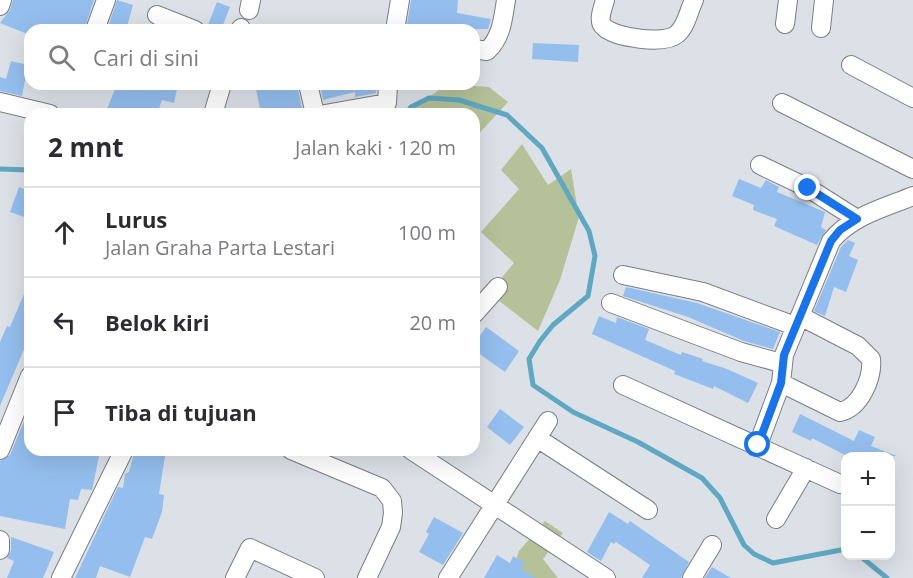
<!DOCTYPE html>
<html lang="id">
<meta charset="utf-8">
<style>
:root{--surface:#fff;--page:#f7f7f7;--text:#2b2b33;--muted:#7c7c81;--line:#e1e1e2}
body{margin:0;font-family:"Open Sans",sans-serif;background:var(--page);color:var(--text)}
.controls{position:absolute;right:18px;bottom:18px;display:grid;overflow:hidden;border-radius:12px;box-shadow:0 6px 24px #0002}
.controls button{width:54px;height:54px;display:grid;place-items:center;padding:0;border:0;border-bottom:2px solid var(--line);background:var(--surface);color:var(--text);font:30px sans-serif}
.stop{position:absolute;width:18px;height:18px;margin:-14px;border:4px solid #1a73e8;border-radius:50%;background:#fff}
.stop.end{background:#1a73e8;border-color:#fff;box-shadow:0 2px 6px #0008}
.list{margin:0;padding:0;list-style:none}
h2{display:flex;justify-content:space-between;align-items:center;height:78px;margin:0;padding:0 24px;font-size:26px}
h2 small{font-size:20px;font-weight:400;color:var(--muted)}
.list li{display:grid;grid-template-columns:39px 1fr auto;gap:18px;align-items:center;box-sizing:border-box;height:90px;padding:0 24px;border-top:2px solid var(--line)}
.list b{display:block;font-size:22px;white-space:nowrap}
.list p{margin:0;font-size:20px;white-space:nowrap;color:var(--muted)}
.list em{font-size:20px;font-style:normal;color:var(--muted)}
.icon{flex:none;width:33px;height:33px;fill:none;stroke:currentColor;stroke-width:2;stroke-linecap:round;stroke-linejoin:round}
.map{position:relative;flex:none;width:913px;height:578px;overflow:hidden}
.search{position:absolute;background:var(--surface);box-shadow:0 6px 24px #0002;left:24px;top:24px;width:456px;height:66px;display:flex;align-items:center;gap:15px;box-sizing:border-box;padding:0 21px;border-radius:18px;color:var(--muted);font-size:22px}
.panel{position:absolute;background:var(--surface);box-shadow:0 6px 24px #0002;left:24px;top:108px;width:456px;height:348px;border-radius:18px}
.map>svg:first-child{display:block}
</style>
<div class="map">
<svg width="913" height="578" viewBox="0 0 913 578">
<rect width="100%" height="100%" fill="#dce1e7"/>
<path fill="#b5c198" d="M447 84 489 87 508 102 474 139V114H406Z
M522 144 548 185 571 169 579 217 560 280 538 331 489 293 514 263 481 232 519 189 501 170Z
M545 521 563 533 543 559 558 578H528L512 570 519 551Z"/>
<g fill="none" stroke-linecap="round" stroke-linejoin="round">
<path stroke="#60a7c1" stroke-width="5" d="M406 114 411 107 429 98 459 100 507 115 542 148 589 231 595 256 588 296 553 325 540 341 529 359 533 385 573 412 638 442 702 478 720 498 744 545 754 554 773 563 846 549
M0 169 30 170
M860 556 887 578"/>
</g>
<path fill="#94beed" d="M13 0H94L84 30H30V35L0 23 10 10Z
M117 0 133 5 126 30H107Z
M411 0H458L457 13 491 19 488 29 406 30Z
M217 2 230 7 221 30H206Z
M533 43 579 45 578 62 532 59Z
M11 61 28 65 22 96 0 91V77L6 79Z
M117 84H178L174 103 162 100 157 114H105Z
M255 84H297L303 114H261Z
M320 84H377L376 93 355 97V92L323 100Z
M739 179 761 188 766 180 779 187 777 192 825 212 821 227 826 230 817 245 774 226 777 219 753 210 754 205 732 196Z
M19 187 30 191V219L10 212Z
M848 240 855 243 849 256 858 260 846 292 834 287 825 316 814 311 841 247Z
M30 280V335L0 406V342L7 326 10 327Z
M626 287 697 303 780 332 773 349 744 341 688 317 623 296Z
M599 316 616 323 617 317 649 329 645 340 681 355 682 352 703 359 702 361 727 369 758 383 748 403 714 386 713 389 674 374 675 371 592 334Z
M486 327 519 351 505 372 474 350V344Z
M500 409 524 427 510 445 487 427Z
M800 414 854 441 859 430 875 437 871 446 897 456H847L812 438 811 441 792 432Z
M25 419 30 421V450H47L58 454V450L99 456 92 490 81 489 78 500 70 499 65 529 0 516V461L10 455Z
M140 450H166L159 494 164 495 162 512 152 539 145 537 130 577 100 566 96 578H75L118 487 123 488 125 474 129 472 134 454 139 455Z
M609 512 628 524 630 521 689 562 681 578H642L650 565 616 542 614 544 611 542 601 561 587 552Z
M434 517 463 533 443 565 419 552 429 534 426 532Z
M11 537 54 552 43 578H7L14 561 7 558 11 551Z
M497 555 510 563 513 556 525 563 521 569 536 578H484Z
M712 567 731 578H705Z"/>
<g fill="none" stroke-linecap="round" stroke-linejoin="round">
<g stroke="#7a7e83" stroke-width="20">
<path id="minor" d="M605 0C603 8 597 21 604 27 615 38 665 45 677 34 686 27 689 10 694 0
M0 6 2 0
M249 10 251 0
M157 15 195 30
M785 24 788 0
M821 28 824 0
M95 30 106 0
M240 30 241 28
M395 30 400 0
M474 49 487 51C502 37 503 18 506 0
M851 65 913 98
M308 84 315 114
M0 102 50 114
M782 103 913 169
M213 114 222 84
M325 114 387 103 388 84
M760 165 808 188 857 219
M623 275 703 292 795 326
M611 303 741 352 781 363
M474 314 498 287
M781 383 840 412C860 408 873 378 871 359L858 346 800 316
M623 385 840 484
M537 438 648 510
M758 445 781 383 784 355 831 241C851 216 884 208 913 196
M0 450 30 376
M291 450 382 488 392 501 393 513 391 527 367 578
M411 450 606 578
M776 519 806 468
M0 540V550
M61 578 124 450
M235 578 250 548 315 578
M448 578 548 421
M692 578 712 545"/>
</g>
<use href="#minor" stroke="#fff" stroke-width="18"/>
</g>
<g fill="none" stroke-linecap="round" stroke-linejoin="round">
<path stroke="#1a73e8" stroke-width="8" d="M758 445 781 383 784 355 831 241 840 230 857 219 808 188"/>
</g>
</svg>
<div class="controls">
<button>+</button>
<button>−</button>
</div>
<div class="stop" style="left:758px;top:445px"></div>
<div class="stop end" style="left:808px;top:188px"></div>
<div class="search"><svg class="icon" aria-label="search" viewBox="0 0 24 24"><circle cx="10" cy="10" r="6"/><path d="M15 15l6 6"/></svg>Cari di sini</div>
<section class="panel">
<h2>2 mnt<small>Jalan kaki · 120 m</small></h2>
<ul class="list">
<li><svg class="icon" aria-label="ahead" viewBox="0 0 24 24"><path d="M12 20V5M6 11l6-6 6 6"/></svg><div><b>Lurus</b><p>Jalan Graha Parta Lestari</p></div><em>100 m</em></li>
<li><svg class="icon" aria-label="left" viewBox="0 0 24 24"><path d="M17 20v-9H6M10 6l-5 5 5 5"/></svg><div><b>Belok kiri</b></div><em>20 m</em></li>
<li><svg class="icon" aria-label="arrive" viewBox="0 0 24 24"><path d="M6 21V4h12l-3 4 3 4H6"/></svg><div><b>Tiba di tujuan</b></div></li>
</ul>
</section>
</div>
